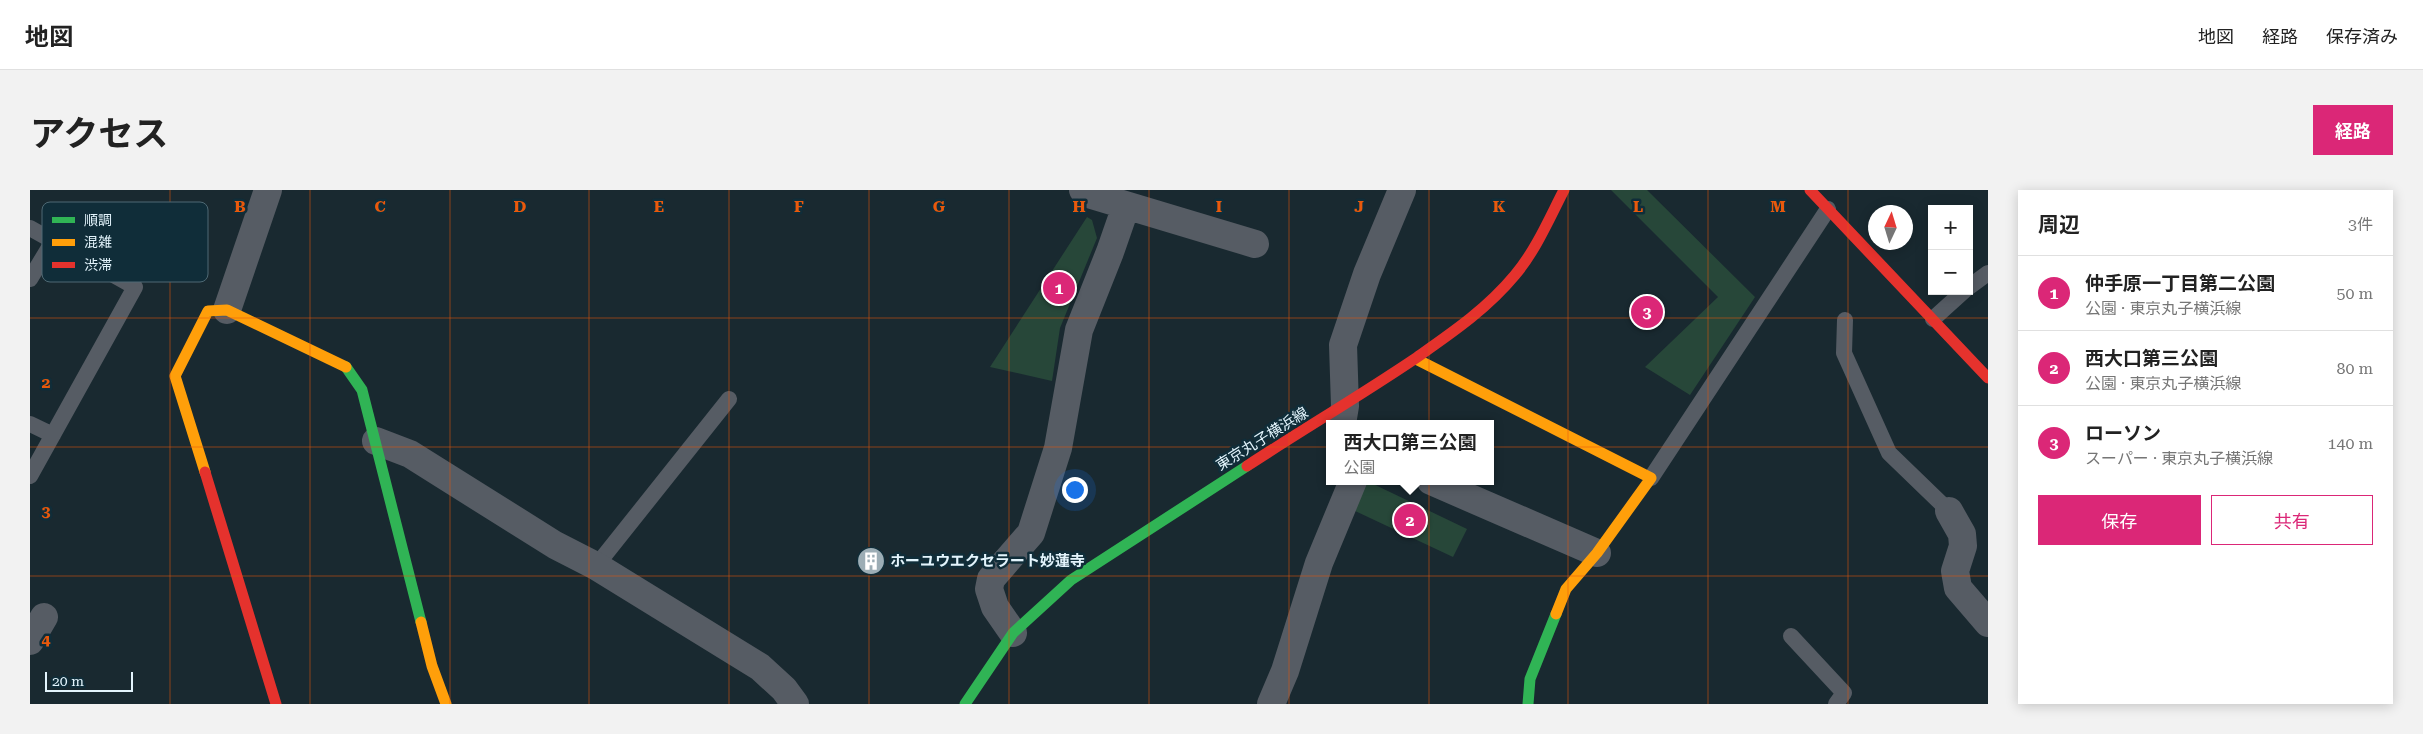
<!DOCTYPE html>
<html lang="ja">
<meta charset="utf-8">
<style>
:root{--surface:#fff;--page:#f2f2f2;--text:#222;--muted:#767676;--line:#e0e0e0;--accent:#db2777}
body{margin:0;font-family:"Roboto Serif","Noto Sans JP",serif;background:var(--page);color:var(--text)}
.controls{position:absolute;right:15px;top:15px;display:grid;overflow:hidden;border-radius:0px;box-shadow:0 2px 12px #0003}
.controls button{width:45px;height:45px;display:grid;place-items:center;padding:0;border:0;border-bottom:1px solid var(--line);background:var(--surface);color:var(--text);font:25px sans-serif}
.compass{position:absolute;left:1838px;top:15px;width:45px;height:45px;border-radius:50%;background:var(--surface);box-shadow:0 2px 12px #0003;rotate:4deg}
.scale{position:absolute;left:15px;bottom:12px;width:88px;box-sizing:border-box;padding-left:5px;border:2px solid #e3f4fc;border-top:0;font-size:14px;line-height:18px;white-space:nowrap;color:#e3f4fc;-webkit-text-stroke:4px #102d39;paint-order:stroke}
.you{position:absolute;left:1044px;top:299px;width:18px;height:18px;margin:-12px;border:4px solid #fff;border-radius:50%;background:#1a73e8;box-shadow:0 0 0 8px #1a73e833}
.badge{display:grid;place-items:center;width:32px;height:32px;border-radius:50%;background:var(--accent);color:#fff;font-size:16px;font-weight:700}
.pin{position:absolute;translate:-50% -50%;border:2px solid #fff;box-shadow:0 1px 5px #0006}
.popup{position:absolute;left:1296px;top:230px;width:168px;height:65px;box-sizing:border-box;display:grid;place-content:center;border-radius:0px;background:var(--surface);filter:drop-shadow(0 1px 4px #0005);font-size:16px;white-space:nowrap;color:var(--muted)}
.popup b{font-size:19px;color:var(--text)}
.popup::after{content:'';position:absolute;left:50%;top:100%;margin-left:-10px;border:10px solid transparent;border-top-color:var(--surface)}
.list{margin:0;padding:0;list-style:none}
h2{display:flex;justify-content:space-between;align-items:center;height:65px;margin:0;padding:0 20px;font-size:21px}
h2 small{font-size:16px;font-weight:400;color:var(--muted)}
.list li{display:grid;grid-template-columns:32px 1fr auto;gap:15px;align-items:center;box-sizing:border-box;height:75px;padding:0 20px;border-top:1px solid var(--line)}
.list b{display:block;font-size:19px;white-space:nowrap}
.list p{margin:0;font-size:16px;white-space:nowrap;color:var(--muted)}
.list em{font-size:16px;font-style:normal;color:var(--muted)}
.actions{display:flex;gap:10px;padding:15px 20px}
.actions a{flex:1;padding:11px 0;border:1px solid var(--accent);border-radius:0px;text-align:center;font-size:18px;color:var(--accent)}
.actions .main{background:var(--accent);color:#fff}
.map{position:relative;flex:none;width:1958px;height:514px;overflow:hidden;border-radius:0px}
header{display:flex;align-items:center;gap:30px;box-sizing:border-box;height:70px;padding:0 25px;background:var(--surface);border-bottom:1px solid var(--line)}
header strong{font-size:24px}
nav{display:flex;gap:28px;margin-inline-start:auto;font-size:18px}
.intro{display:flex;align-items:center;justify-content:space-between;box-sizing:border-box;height:120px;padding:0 30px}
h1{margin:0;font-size:35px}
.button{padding:12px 22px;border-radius:0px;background:var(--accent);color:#fff;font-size:18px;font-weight:700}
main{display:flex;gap:30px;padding:0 30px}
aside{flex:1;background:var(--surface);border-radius:0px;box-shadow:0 2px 12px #0003}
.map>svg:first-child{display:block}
</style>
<header>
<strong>地図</strong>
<nav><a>地図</a><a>経路</a><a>保存済み</a></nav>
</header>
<div class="intro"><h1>アクセス</h1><a class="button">経路</a></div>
<main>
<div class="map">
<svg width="1958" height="514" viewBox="0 0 1958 514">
<rect width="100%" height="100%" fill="#192930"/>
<path fill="#274739" d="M1581 0H1617L1725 107 1660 205 1615 177 1688 107Z
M1057 27 1062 30 1067 48 1030 138 1022 191 960 177Z
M1337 291 1437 339 1423 367 1323 320Z"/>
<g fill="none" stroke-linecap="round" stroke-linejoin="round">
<path stroke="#565c64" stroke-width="16" d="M0 38 105 97 0 286
M0 89 23 51
M1939 97 1958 83
M1903 129 1934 101
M1815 130 1814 163 1859 263 1919 321
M0 234 23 245
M1621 288 1798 19
M566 376 699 209
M1761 446 1814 503 1806 514"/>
<path stroke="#565c64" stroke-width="28" d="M1053 0 1062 5 1225 54
M197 120 238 0
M1312 234 1315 216 1313 155 1337 84 1372 0
M346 251 380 264 525 355 566 376 730 477 754 499 765 514
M1401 291 1567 363
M1919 321 1932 344 1933 356 1925 381 1928 398 1958 433
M983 443 965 417 959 399 961 389 1001 343 1028 258 1049 140 1080 62 1096 16
M0 451 14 427
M1241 514 1255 481 1289 373 1323 291"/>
<path stroke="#30b455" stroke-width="11" d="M316 177 332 200 391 432
M935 514 983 443 1041 390 1217 276
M1498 514 1500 489 1526 424"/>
<path stroke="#ff9f0a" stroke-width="11" d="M1386 169 1621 288 1567 363 1536 399 1526 424
M175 282 145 186 178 121 197 120 316 177
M391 432 402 476 416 514"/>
<path stroke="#e5322d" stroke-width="11" d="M1780 0 1958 188
M1217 276C1272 240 1328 207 1383 170 1420 144 1456 120 1485 85 1506 60 1519 29 1534 0
M175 282 246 514"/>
</g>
<path fill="none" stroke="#e8590c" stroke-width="1" stroke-opacity="0.55" d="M140 0V514M280 0V514M420 0V514M559 0V514M699 0V514M839 0V514M979 0V514M1119 0V514M1259 0V514M1399 0V514M1538 0V514M1678 0V514M1818 0V514M0 128H1958M0 257H1958M0 386H1958"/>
<defs>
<g id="building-disc" transform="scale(1.4375)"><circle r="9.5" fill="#9cadb5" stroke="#102d39"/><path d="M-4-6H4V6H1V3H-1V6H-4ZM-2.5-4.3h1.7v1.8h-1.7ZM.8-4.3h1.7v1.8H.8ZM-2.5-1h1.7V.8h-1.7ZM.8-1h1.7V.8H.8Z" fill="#fff"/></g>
</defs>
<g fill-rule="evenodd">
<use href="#building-disc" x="841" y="371"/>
</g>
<g text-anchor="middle" stroke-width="5" stroke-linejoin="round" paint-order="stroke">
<g font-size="15" fill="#e3f4fc" stroke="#102d39">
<text transform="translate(1232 249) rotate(-32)" y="5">東京丸子横浜線</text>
</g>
<g font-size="15" font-weight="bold" fill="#e3f4fc" stroke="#102d39" text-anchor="start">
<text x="860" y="376">ホーユウエクセラート妙蓮寺</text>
</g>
</g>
<rect x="12" y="12" width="166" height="80" rx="8" fill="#102d39" stroke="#4f6974" stroke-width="1"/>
<rect x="22" y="27" width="23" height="6" fill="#30b455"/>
<rect x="22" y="49" width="23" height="7" fill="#ff9f0a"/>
<rect x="22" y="72" width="23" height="6" fill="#e5322d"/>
<g font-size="14" fill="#e3f4fc">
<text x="54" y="35">順調</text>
<text x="54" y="57">混雑</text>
<text x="54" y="80">渋滞</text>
</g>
<g font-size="16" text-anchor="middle" font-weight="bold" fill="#e8590c" stroke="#102d39" stroke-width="5" stroke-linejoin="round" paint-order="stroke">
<text x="210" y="22">B</text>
<text x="350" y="22">C</text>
<text x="490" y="22">D</text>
<text x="629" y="22">E</text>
<text x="769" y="22">F</text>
<text x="909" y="22">G</text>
<text x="1049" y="22">H</text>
<text x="1189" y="22">I</text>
<text x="1329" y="22">J</text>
<text x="1469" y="22">K</text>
<text x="1608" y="22">L</text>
<text x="1748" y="22">M</text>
<text x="16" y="198">2</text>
<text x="16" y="327">3</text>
<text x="16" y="455">4</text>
</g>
</svg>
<div class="controls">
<button>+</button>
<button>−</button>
</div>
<svg class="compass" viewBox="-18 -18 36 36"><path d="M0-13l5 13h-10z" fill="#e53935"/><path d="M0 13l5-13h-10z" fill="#767676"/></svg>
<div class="scale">20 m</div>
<div class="you"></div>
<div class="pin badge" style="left:1029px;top:98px">1</div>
<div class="pin badge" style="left:1380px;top:330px">2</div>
<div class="popup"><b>西大口第三公園</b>公園</div>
<div class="pin badge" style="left:1617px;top:122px">3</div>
</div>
<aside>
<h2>周辺<small>3件</small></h2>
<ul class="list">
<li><span class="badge">1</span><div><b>仲手原一丁目第二公園</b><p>公園 · 東京丸子横浜線</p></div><em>50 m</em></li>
<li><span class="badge">2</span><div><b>西大口第三公園</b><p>公園 · 東京丸子横浜線</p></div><em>80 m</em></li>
<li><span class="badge">3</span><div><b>ローソン</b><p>スーパー · 東京丸子横浜線</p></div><em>140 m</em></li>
</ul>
<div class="actions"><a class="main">保存</a><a>共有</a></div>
</aside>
</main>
